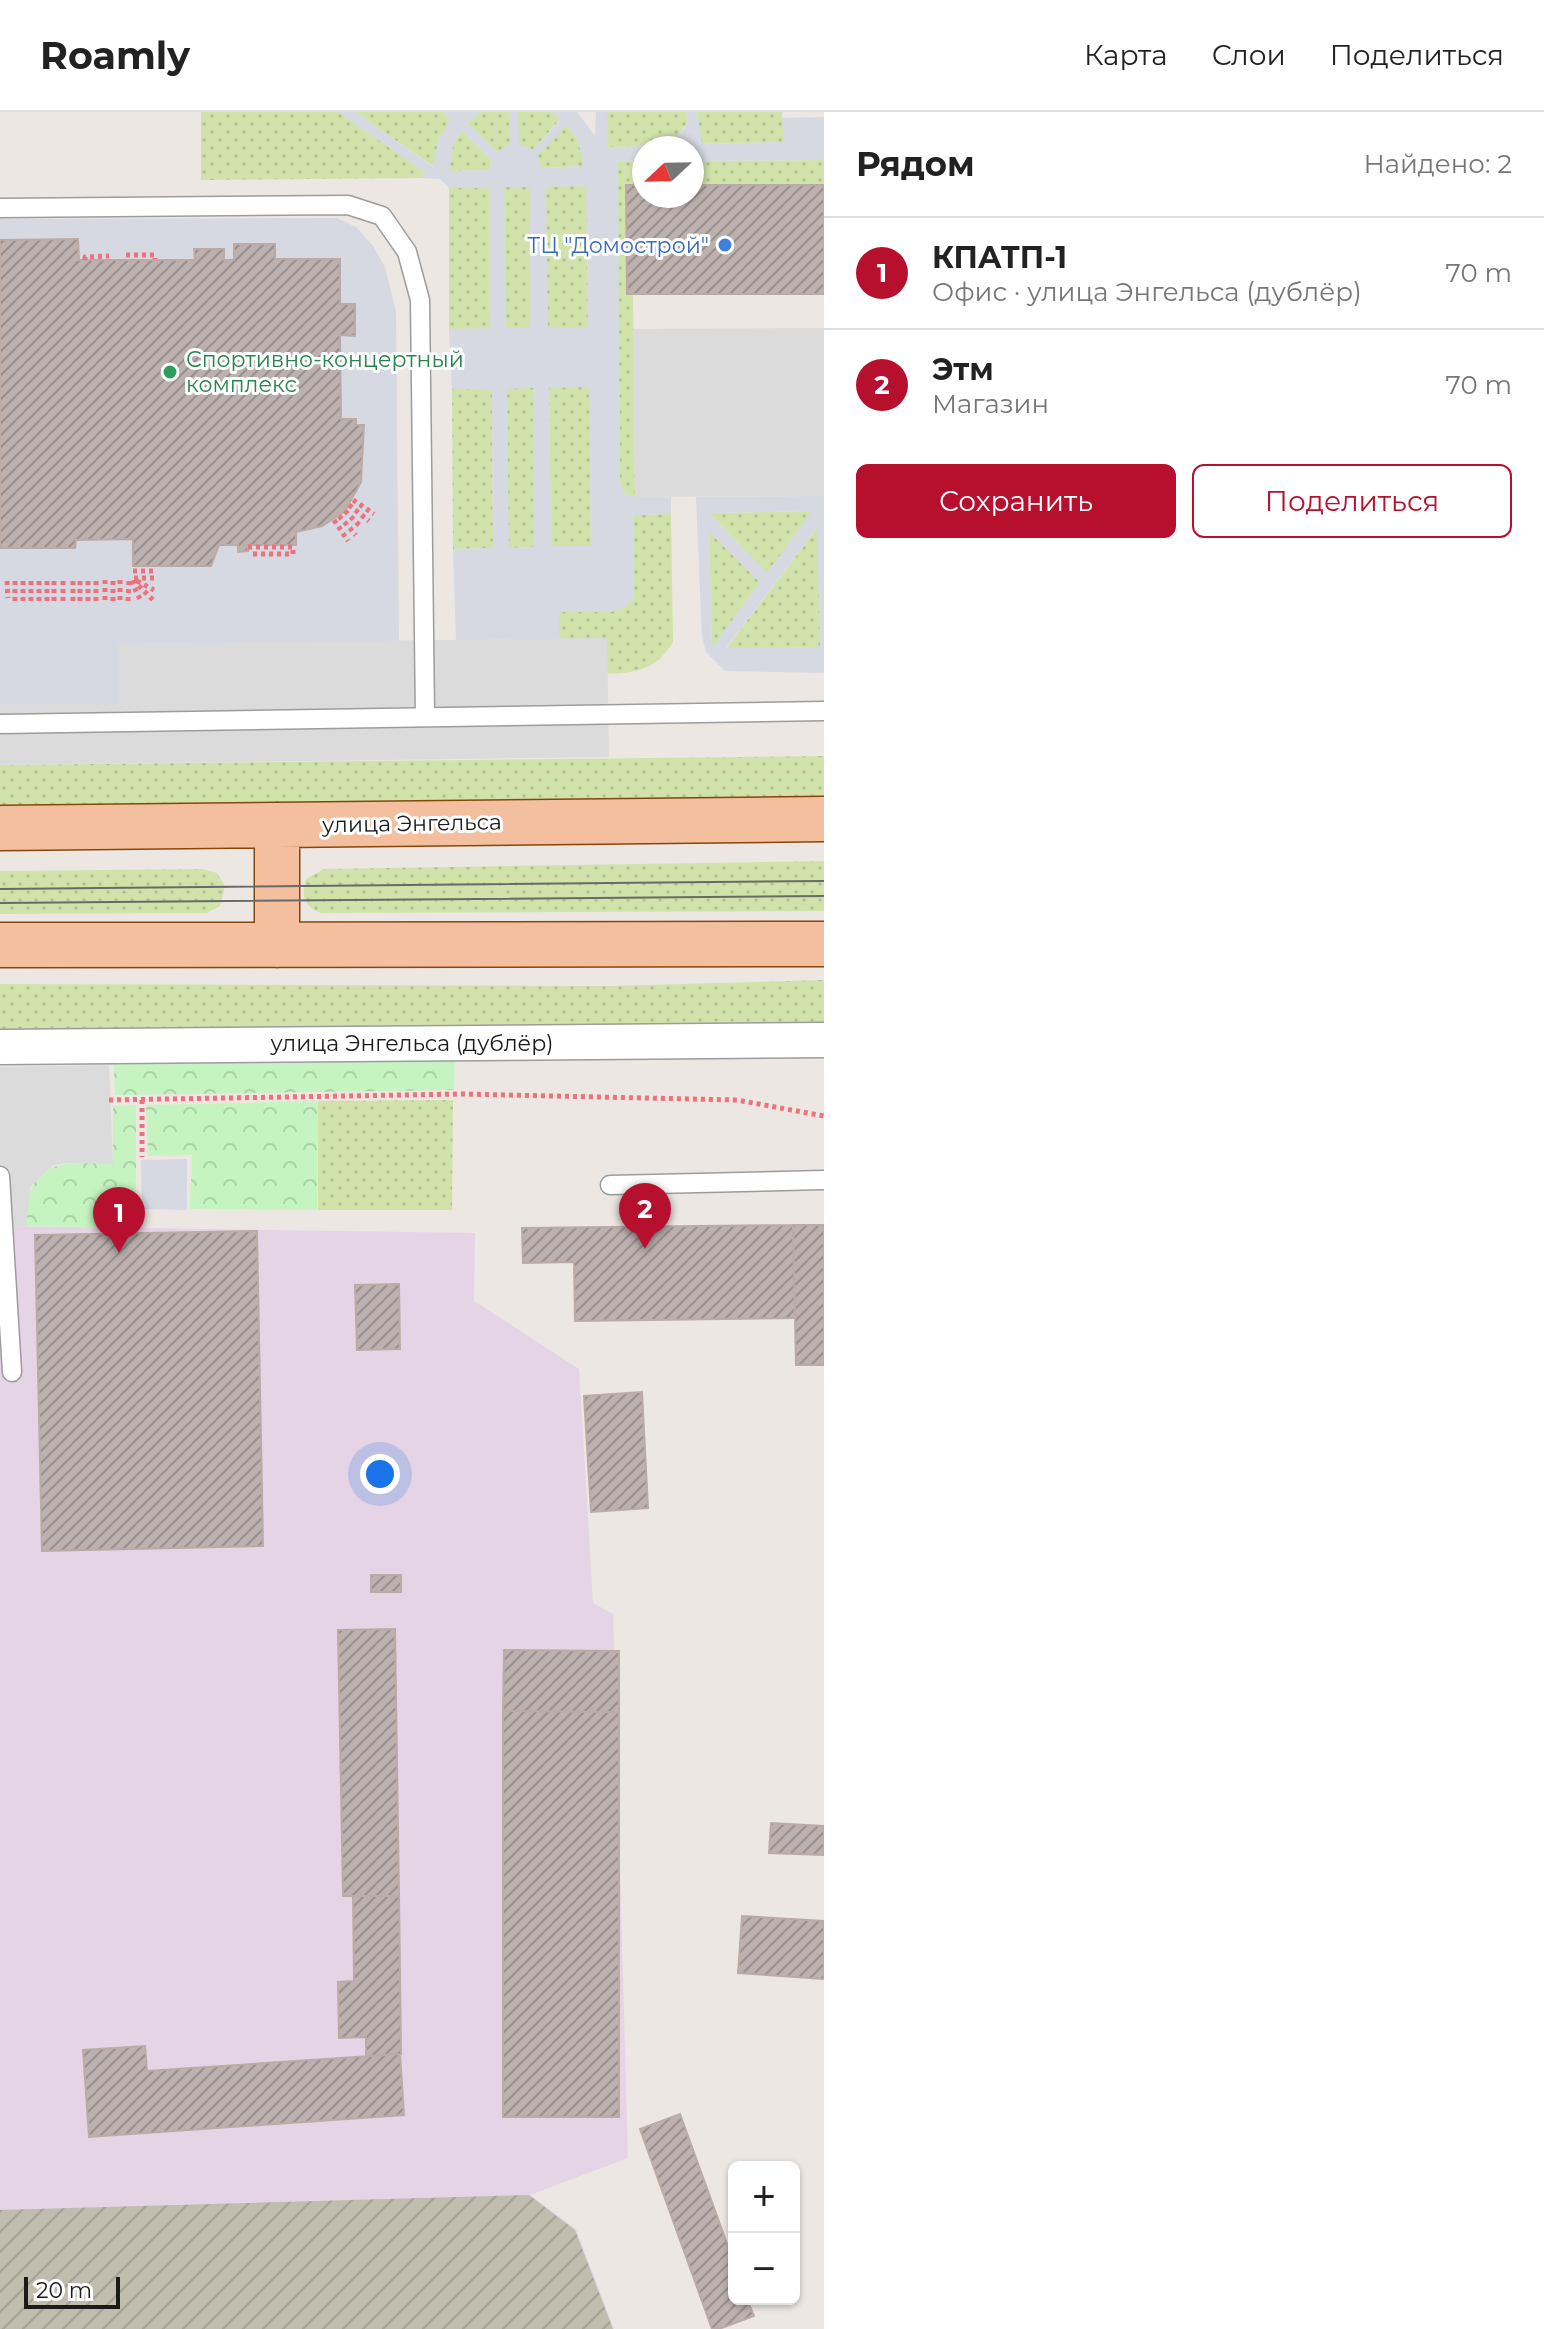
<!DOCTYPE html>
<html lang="ru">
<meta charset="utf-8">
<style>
:root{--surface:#fff;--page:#f2f2f2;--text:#222;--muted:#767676;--line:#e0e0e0;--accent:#b7102f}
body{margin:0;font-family:Montserrat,sans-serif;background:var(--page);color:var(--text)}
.controls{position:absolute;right:24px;bottom:24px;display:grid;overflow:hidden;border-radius:12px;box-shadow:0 2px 6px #0004}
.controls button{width:72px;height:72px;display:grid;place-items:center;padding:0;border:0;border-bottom:2px solid var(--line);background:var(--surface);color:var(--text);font:40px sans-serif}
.compass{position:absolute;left:632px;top:24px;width:72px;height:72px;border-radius:50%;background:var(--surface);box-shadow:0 2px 6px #0004;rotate:248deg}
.scale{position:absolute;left:24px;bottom:20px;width:96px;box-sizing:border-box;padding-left:8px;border:4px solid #1b1b1b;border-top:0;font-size:22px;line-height:28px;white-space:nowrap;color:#1b1b1b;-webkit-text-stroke:6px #fff;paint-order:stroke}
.you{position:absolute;left:380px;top:1362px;width:28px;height:28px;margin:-20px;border:6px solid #fff;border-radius:50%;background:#1a73e8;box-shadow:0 0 0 12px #1a73e833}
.badge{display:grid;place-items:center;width:52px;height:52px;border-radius:50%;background:var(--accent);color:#fff;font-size:26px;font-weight:700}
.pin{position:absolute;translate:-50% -66px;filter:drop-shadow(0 2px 4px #0008)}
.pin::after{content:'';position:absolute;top:42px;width:28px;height:24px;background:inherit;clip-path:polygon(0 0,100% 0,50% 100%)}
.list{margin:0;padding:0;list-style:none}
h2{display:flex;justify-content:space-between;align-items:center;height:104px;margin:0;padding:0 32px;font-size:34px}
h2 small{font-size:26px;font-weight:400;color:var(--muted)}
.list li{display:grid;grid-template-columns:52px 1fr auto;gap:24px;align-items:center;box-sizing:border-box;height:112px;padding:0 32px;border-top:2px solid var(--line)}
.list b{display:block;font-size:30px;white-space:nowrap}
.list p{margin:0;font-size:26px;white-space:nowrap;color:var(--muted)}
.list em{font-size:26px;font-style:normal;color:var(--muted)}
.actions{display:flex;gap:16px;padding:24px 32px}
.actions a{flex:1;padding:18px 0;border:2px solid var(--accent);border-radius:12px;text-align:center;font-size:28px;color:var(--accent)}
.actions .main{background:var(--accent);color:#fff}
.map{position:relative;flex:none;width:824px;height:2217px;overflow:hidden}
header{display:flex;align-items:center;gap:48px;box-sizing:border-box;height:112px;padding:0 40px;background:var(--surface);border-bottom:2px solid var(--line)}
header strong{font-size:38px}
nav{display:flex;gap:44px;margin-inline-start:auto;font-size:28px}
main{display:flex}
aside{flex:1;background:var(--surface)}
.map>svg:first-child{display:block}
</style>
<header>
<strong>Roamly</strong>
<nav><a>Карта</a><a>Слои</a><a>Поделиться</a></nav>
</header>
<main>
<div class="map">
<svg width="824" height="2217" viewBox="0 0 824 2217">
<defs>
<pattern id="construction-furrows" width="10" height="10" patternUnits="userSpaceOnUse" patternTransform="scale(2)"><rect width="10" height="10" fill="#c0bcae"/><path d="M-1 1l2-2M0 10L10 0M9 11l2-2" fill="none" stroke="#a4a195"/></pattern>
<pattern id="grass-dots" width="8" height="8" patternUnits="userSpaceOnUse" patternTransform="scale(2)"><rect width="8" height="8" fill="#d1e3ab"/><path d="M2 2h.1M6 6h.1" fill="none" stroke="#b3c293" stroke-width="1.8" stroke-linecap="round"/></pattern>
<pattern id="park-crowns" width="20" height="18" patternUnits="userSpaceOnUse" patternTransform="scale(2)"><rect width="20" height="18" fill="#c6f4c1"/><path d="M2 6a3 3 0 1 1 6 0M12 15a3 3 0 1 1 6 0" fill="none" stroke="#aad1a5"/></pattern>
<pattern id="building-hatch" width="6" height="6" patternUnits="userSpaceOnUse" patternTransform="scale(2)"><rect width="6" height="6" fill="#bcb1af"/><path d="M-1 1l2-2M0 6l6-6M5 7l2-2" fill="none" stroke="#988f8e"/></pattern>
</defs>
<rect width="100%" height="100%" fill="#ece7e2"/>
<path fill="#e5d4e5" d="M0 1114 475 1121 474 1189 579 1257 593 1491 613 1502 628 2046 530 2083 576 2117 614 2217H0Z"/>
<path fill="url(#construction-furrows)" d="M529 2083 575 2118 613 2217H0V2098Z"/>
<path fill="url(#grass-dots)" d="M201 0H338L424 59 423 66 201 68Z
M355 0H443L451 8 438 29 434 55Z
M481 0H509L510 32 497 40 467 11Z
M518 0H551L561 6 533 38 518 32Z
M607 0H686L688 10 670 34 607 35Z
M697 0H782L785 30 701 32Z
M566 12 578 28 584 54 541 56 537 44Z
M462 19 491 48 490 58 449 59 453 33Z
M824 48V73H692V49Z
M644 49V73L627 182H633L635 385 625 382 620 370 617 50Z
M546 74H587L588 216H547Z
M504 75H530L531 216H505Z
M449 76H489L490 217H449Z
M549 275H590L591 434 551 435Z
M507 276H533L534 435 508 436Z
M452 277H492L493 436 453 437Z
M813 399 767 461 709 401Z
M671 402 673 530C657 557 637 561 607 562V526L559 527V500H611L634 485V403Z
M818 415 821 535 726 537Z
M709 419 760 470 712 536Z
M824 644V685L0 693V653Z
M824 749V799L321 801C305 796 300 783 306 767L324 757Z
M203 757 217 761 225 774 220 794 207 801 0 802V759Z
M824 868V919L0 929V872L612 874Z
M453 988 452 1098H318V989Z"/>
<path fill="url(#park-crowns)" d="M455 936 454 978 115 983 113 940Z
M318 989 317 1098 190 1097 192 1043 148 1044 146 993Z
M136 993V1116L26 1114C27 1048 56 1050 113 1051V994Z"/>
<path fill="#dbdbdb" d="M824 216V384L635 385 633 217Z
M607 526 609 645 0 653V593L118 591 117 532Z
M109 953 113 1052 66 1051 52 1054 31 1074 26 1114H0V955Z"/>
<path fill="#d6d8e2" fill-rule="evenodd" d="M338 0H355L433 55 438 29 450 8 443 0H481L467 11 497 40 510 32 509 0H518L519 32 533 38 561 7 551 0H577L595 24 596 0H607L608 35 670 34 688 11 686 0H697L702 32 784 30 782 6 824 5V48L692 49V36H644V49L618 50 620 370 625 382 635 385H671V402L634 403V485L624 496 611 500H559V527L456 528 453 437 493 436 492 278 452 277 449 217 490 216 489 76H449L440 67 423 66V59ZM567 13 578 28 584 54 541 56 537 44ZM462 19 491 48 490 58 449 59 453 33ZM586 74 588 216H548L546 75ZM504 75H530V216H505ZM589 275 591 434H551L549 276ZM533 276 534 435 509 436 507 277Z
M337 106 356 115 373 134 385 155 396 199 399 529 118 532V592L0 593V436H75L76 428 133 427V454H210L219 433H238L239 440 248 439V433H296V420L322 414 352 391 363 358 364 314 356 313 355 307H341L340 223H355L340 192 275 147 274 132H235L234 148H224L223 137H195V148H79L78 128H0V107Z
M824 384V561L725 559 706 540 702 525 696 385ZM812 399 767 461 709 401H710ZM817 416 820 535 726 536ZM709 420 760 470 712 535Z
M187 1047V1098L142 1097 141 1048Z"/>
<path fill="url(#building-hatch)" stroke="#bcaba5" stroke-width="2" d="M626 73H644V84H692V73H824V182H627Z
M78 127 79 148H195L194 137H224V148H234V132H275V147H340V192H355V224L340 223 341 307H356V313H364L361 370 345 399 322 414 296 420V433H248V439L238 440V433H219L211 454H133V427L76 428 75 436H0V128Z
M793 1113 795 1206 575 1209 574 1150 523 1151 522 1116Z
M793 1113H824V1253H796Z
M257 1119 263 1434 42 1439 35 1123Z
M399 1172 400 1237 357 1238 355 1173Z
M642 1280 648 1396 591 1400 584 1284Z
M371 1463H401V1480H371Z
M395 1517 399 1784H343L338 1518Z
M504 1538 619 1539V1600L503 1599Z
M503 1599 619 1600V2005H503Z
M771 1711 824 1714V1743L769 1741Z
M353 1784H399L401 1942 366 1944V1925L339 1926 338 1870 354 1869Z
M742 1804 824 1809V1867L738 1861Z
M145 1934 147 1959 400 1942 404 2003 89 2025 83 1938Z
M680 2002 734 2151V2187H747L754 2204 719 2217H712L640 2017Z"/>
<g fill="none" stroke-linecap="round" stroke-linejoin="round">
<g stroke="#9c9c9c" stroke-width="21">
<path id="lane" d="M0 96 348 93 382 104 407 140 420 188 425 605
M0 612 824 599
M0 1064 12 1260
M610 1073 824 1068"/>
</g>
<g stroke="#9c9c9c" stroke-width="37">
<path id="street" d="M0 935 824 928"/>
</g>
<g stroke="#87470c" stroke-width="47">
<path id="primary" d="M277 713V833
M0 716 824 707
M0 833 824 832"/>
</g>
<path stroke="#ee717c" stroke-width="5" stroke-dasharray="4 4" stroke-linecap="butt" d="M126 143H155V147
M85 148V145L109 144
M353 388 374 402
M349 393 369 409
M345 399 362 416
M339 404 356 423
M334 408 348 429
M248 435H293V442H249
M133 459H155
M134 466H155
M105 468V489
M120 468V489
M133 468 154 489
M7 469 8 486
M15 469V490
M23 469V490
M31 469V490
M39 469V489
M47 469V490
M54 469V490
M63 469V489
M73 469V489
M80 469V489
M88 469V489
M96 469V489
M113 469V489
M131 469 141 489
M137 469 154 478
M128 489 129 468
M109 988 461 982 737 988 824 1004
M142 988V1045"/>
<use href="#lane" stroke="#fff" stroke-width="18"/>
<use href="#street" stroke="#fff" stroke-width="34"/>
<use href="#primary" stroke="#f4bf9f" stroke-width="44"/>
<path stroke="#696969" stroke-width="2" d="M0 777 824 769
M0 791 824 784"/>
</g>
<circle fill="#3f7fe0" stroke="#fff" stroke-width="3" cx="725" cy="133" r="8"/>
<circle fill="#2e9e5b" stroke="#fff" stroke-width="3" cx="170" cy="260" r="8"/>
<g text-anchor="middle" stroke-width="6" stroke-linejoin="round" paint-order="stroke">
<g font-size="22" fill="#366cbe" stroke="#fff" text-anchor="end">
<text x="709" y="141">ТЦ "Домострой"</text>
</g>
<g font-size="22" fill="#27864d" stroke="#fff" text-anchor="start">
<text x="186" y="255">Спортивно-концертный<tspan x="186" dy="25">комплекс</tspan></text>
</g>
<g font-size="22" fill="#1b1b1b" stroke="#fff">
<text transform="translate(412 711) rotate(-1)" y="8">улица Энгельса</text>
<text x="412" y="939">улица Энгельса (дублёр)</text>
</g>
</g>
</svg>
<div class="controls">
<button>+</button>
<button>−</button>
</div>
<svg class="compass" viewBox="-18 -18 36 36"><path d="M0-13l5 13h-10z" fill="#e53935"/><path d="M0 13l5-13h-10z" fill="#767676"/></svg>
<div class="scale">20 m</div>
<div class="you"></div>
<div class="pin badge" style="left:119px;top:1141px">1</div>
<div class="pin badge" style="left:645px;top:1137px">2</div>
</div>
<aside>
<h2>Рядом<small>Найдено: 2</small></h2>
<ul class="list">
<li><span class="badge">1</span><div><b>КПАТП-1</b><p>Офис · улица Энгельса (дублёр)</p></div><em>70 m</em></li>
<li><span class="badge">2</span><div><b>Этм</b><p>Магазин</p></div><em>70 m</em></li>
</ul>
<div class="actions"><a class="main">Сохранить</a><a>Поделиться</a></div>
</aside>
</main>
